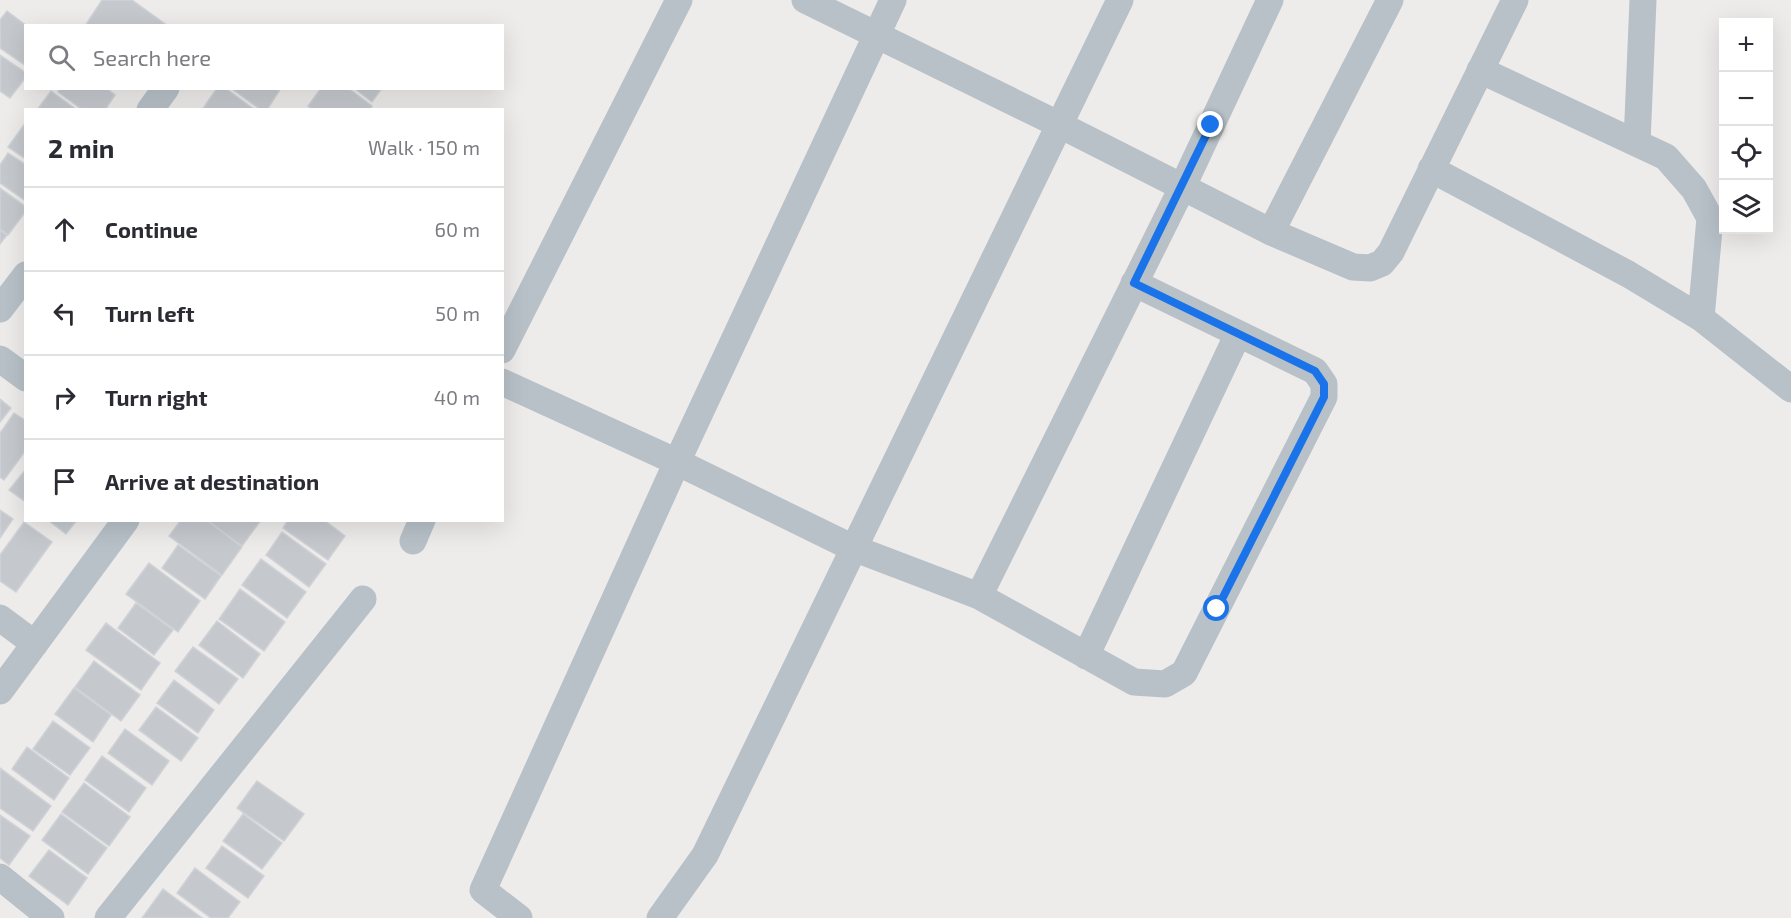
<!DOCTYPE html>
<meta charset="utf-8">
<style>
:root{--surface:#fff;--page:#f7f7f7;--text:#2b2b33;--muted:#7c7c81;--line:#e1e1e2}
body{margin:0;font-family:"Exo 2",sans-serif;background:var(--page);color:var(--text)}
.controls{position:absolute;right:18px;top:18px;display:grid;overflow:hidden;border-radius:0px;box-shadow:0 6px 24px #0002}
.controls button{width:54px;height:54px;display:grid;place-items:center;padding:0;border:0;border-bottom:2px solid var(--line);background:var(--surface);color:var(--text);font:30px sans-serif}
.stop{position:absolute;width:18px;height:18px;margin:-14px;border:4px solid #1a73e8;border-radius:50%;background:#fff}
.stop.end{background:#1a73e8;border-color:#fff;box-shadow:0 2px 6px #0008}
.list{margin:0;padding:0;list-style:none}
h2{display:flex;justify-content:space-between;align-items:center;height:78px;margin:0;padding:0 24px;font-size:26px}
h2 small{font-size:20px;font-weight:400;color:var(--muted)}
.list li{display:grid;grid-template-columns:39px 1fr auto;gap:18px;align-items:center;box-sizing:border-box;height:84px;padding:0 24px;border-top:2px solid var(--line)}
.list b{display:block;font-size:22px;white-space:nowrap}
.list em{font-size:20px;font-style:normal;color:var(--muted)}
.icon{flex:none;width:33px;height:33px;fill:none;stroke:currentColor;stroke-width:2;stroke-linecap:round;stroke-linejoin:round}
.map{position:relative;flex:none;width:1791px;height:918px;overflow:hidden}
.search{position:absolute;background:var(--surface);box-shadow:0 6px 24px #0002;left:24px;top:24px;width:480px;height:66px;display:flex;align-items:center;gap:15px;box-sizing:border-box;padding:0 21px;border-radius:0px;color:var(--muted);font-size:22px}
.panel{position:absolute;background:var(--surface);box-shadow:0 6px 24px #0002;left:24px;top:108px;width:480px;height:414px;border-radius:0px}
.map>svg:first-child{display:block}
</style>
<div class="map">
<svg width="1791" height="918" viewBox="0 0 1791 918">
<rect width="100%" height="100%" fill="#eeebeb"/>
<path fill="#c5c9ce" stroke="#cfd2d6" stroke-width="1.5" d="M102 0H132L168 26H85Z
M7 11 27 26H26L25 65 0 48V20Z
M0 55 26 73V77L10 98 0 91Z
M60 88H106L115 95 105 110H83L58 92Z
M217 88H225L255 110H202Z
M231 88H281L267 110H261Z
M321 88H348L372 106 370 110H313L308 106Z
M354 88H382L372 102Z
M51 91 77 110H37Z
M26 122V159L8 147Z
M8 153 26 165V201L0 183V165Z
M0 188 26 207V211L8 235 0 229Z
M0 230 7 235 0 244Z
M0 399 11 408 0 422Z
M14 413 26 421V450L4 480 0 477V433Z
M26 469V502L9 490Z
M0 510 13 519 0 538Z
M48 520H77L66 534Z
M181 520H206L242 547 222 575 169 536Z
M207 520H261L242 546Z
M288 520H324L345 536 328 560 283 528Z
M24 522 52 542 16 592 0 581V555Z
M282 532 326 564 309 587 266 555Z
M178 545 221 576 205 599 162 568Z
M261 559 306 592 287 618 242 585Z
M149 563 200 601 178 632 126 594Z
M240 589 285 622 264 651 219 619Z
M136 603 173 630 154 655 118 628Z
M217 621 260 654 243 678 199 645Z
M106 623 160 663 141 690 86 650Z
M193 647 238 679 219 704 175 671Z
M94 661 140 695 121 721 75 687Z
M174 680 214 710 198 733 157 703Z
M74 688 111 715 93 742 55 714Z
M156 707 198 738 181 761 139 730Z
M53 721 90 748 70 775 33 749Z
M125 729 169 761 152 785 108 753Z
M27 747 69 778 54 800 12 769Z
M102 756 146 788 129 812 85 780Z
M0 768 51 806 33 831 0 808Z
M257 781 304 814 284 841 237 808Z
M84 783 130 817 109 846 62 812Z
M61 814 107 848 88 874 42 840Z
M243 814 282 843 262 869 223 841Z
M0 815 30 836 9 865 0 858Z
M222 846 264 876 248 898 206 868Z
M49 850 87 878 68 905 29 876Z
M195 868 240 902 228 918H211L177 893Z
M163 889 202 918H142Z"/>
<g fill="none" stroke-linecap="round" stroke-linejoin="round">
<path stroke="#b7c1c7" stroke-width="27" d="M805 0 1058 124 1271 232 1353 267 1370 268 1382 263 1391 252 1515 0
M1480 70 1666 157 1694 189 1710 218 1701 318 1791 389
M150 110 166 88
M1637 143 1643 0
M1431 169 1628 274 1701 318
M1271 232 1390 0
M0 309 26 275
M502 350 679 0
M0 359 26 378
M502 382 677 462 853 548 979 596 1134 682 1165 684 1184 673 1324 397V384L1315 371 1134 283
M413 541 422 520
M979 596 1182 188 1270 0
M0 618 35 644
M1086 656 1238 334
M0 691 126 520
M0 877 51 918
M108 918 363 599
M519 918 483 890 677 462 893 0
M660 918 705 855 1120 0"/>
</g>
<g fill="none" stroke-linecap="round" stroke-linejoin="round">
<path stroke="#1a73e8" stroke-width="8" d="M1211 125 1134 283 1315 371 1324 384V397L1217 609"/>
</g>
</svg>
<div class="controls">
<button>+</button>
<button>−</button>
<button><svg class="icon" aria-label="locate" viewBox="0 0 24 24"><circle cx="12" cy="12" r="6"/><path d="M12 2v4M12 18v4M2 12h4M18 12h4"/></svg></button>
<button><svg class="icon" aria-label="layers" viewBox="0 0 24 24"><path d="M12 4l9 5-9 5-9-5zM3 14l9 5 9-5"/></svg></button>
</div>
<div class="stop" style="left:1217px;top:609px"></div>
<div class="stop end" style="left:1211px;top:125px"></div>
<div class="search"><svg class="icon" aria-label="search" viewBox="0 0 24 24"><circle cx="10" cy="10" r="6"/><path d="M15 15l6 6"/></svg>Search here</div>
<section class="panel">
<h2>2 min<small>Walk · 150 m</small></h2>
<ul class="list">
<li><svg class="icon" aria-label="ahead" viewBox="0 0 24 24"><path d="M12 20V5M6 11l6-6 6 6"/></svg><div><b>Continue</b></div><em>60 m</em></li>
<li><svg class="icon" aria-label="left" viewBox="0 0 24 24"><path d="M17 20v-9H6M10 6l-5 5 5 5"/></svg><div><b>Turn left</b></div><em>50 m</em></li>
<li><svg class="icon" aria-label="right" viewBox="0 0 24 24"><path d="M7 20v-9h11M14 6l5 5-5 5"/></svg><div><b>Turn right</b></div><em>40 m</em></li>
<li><svg class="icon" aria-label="arrive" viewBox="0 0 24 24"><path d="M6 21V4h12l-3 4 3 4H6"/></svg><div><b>Arrive at destination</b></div></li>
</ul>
</section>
</div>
